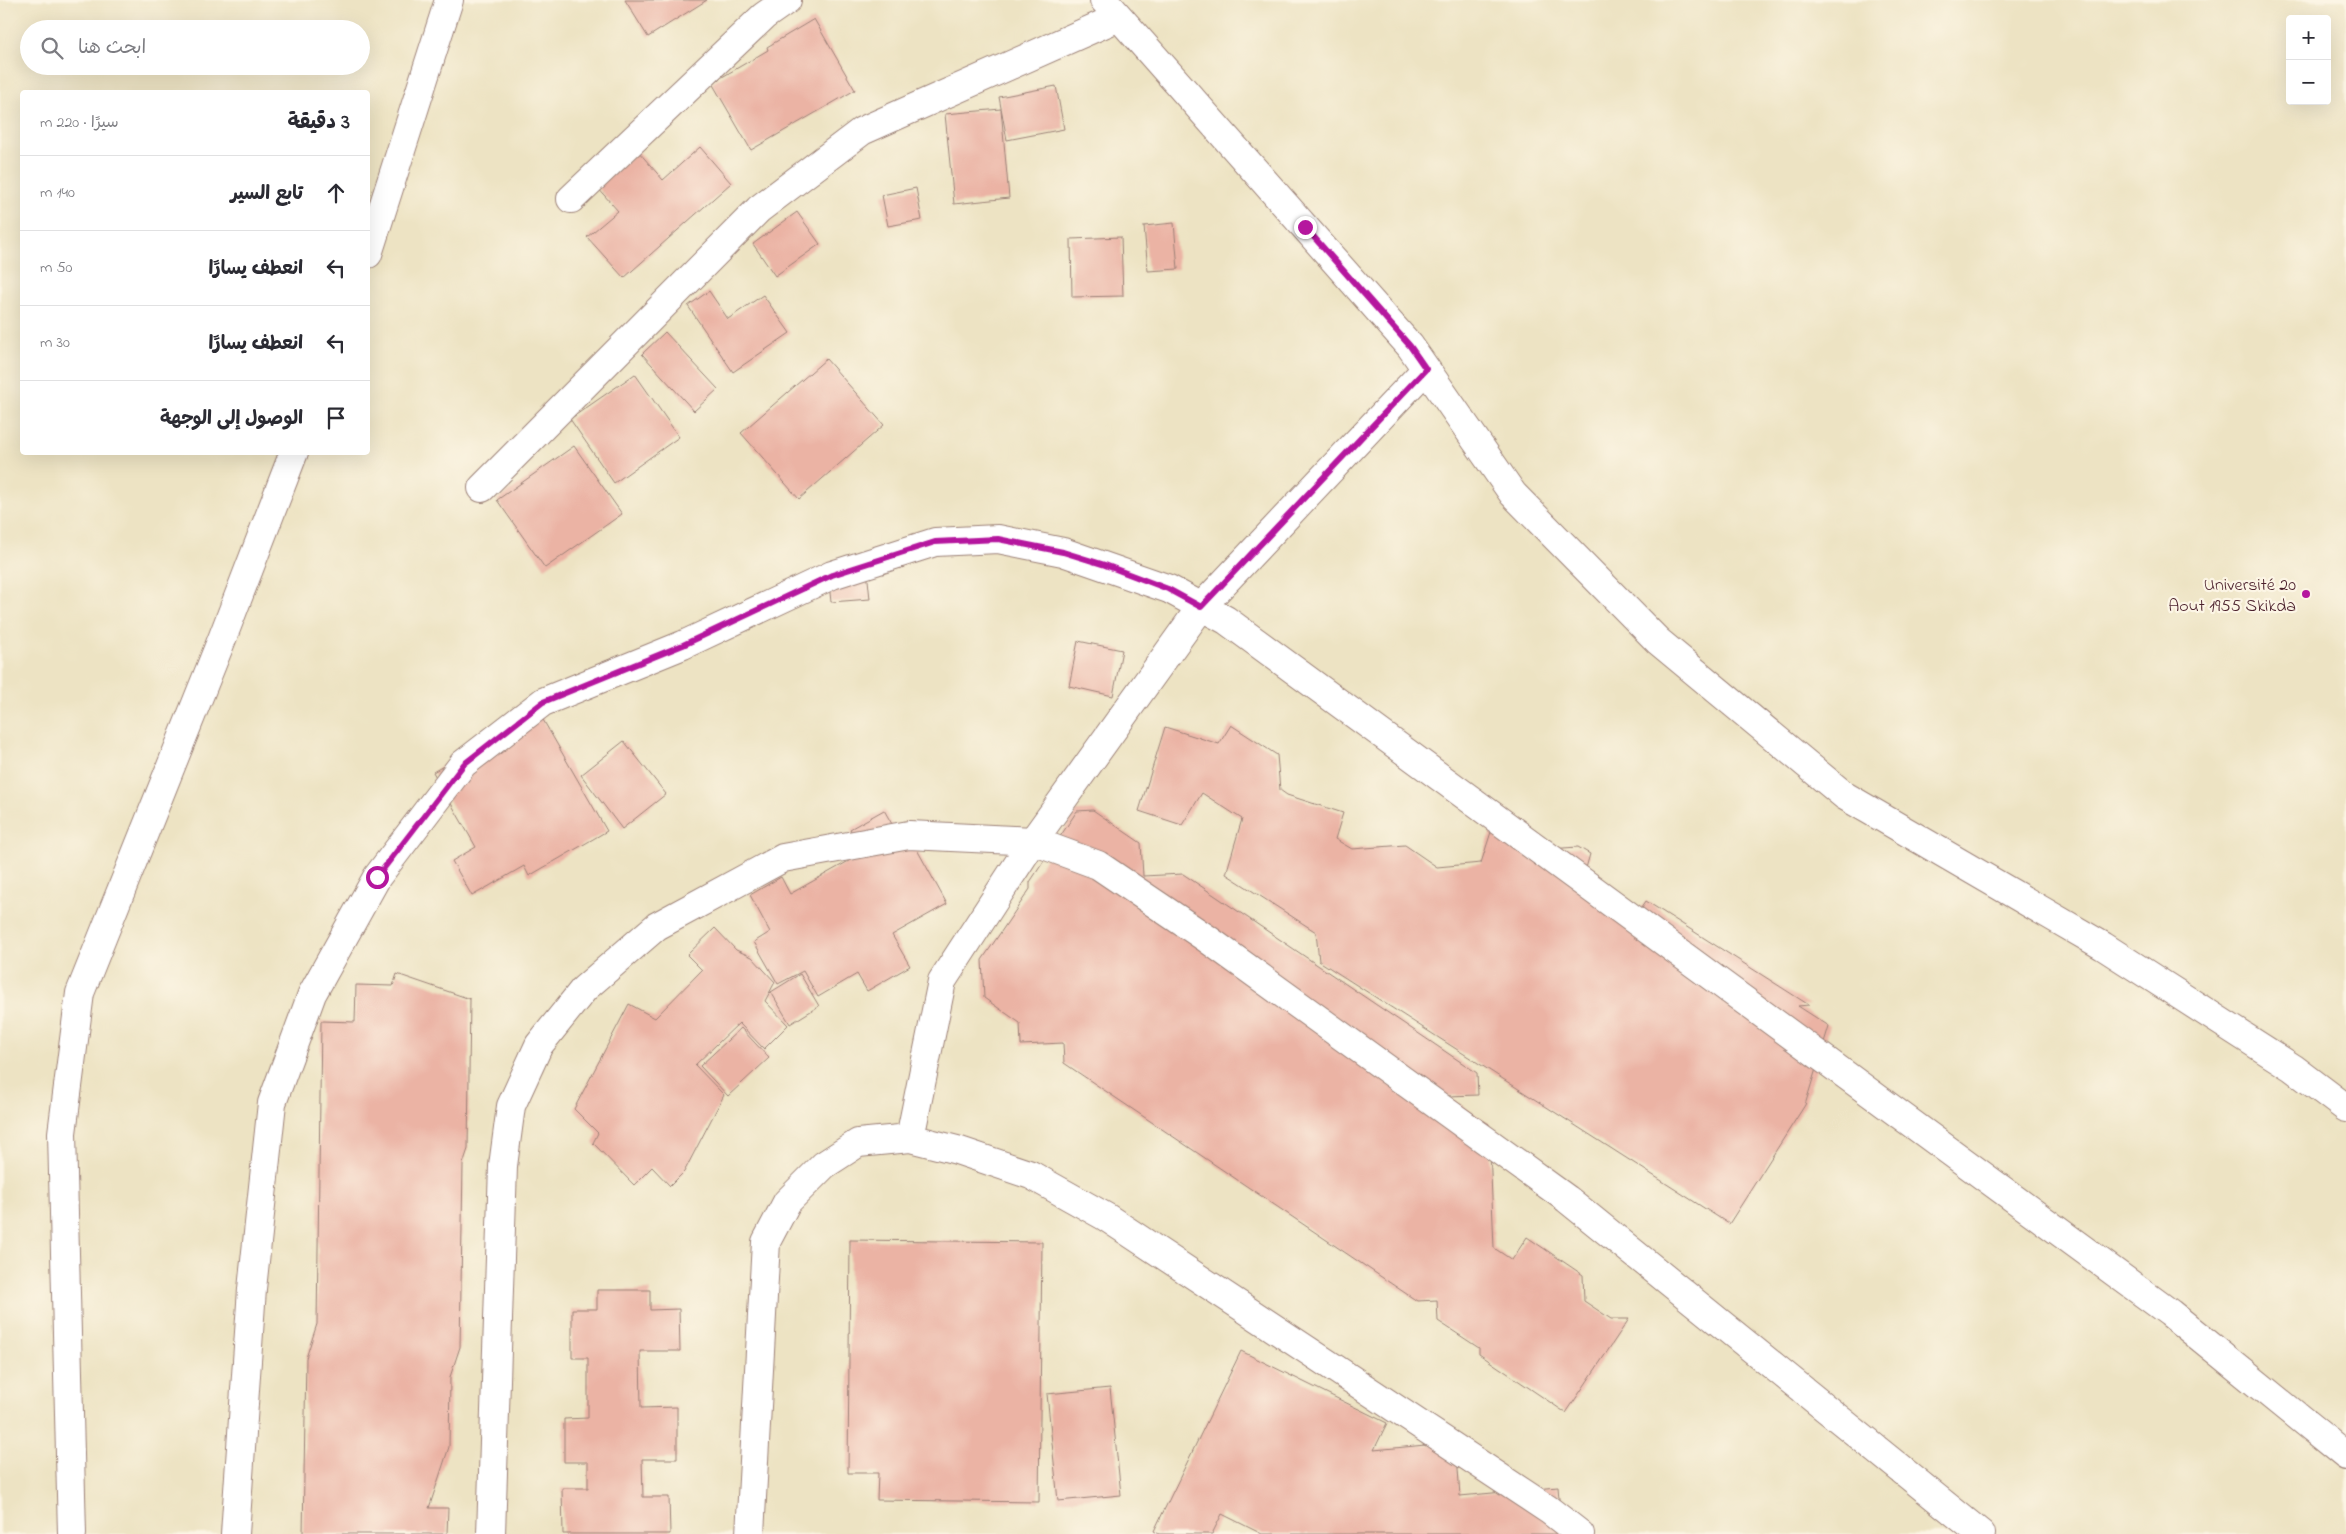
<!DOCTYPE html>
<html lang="ar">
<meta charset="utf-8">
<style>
:root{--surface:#fff;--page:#f2f2f3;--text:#2b2b33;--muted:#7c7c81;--line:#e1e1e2}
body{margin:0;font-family:"Indie Flower","Playpen Sans Arabic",sans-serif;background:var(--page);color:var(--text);direction:rtl}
.controls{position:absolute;right:15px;top:15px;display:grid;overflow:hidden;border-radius:5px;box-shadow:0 5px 20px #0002}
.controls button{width:45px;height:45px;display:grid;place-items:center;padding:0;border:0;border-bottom:1px solid var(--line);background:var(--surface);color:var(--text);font:25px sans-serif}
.stop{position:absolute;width:15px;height:15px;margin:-11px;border:4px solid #b5179e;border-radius:50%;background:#fff}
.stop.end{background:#b5179e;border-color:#fff;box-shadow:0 1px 5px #0008}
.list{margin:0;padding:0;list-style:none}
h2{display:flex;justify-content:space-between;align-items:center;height:65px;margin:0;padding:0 20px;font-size:21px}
h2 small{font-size:16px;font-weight:400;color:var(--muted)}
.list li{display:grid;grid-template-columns:32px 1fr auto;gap:15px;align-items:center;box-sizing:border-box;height:75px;padding:0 20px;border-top:1px solid var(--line)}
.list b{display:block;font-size:19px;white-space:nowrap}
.list em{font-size:16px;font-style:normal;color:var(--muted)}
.icon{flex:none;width:28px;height:28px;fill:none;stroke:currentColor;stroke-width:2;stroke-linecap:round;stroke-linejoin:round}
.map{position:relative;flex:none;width:2346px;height:1534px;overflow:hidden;direction:ltr}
.search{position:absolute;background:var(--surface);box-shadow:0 5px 20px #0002;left:20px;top:20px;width:350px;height:55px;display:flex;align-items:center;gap:12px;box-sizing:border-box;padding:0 18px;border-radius:28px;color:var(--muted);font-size:19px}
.panel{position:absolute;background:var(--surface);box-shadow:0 5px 20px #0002;left:20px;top:90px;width:350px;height:365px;border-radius:5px;direction:rtl}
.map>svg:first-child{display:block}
</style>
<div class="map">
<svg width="2346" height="1534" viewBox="0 0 2346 1534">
<rect width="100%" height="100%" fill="#fcf5e5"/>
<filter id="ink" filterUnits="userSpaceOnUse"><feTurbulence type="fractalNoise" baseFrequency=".02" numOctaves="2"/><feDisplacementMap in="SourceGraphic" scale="10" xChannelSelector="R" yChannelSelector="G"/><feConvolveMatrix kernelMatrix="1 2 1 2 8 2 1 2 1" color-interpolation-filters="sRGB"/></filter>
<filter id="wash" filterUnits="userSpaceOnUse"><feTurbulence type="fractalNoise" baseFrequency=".0096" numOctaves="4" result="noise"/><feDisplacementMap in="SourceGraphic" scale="20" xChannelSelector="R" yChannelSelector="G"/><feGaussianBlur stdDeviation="1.12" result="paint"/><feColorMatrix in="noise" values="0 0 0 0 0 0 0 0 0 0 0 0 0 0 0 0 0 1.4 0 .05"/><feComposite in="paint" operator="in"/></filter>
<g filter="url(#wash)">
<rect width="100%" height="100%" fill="#ede3c3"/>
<g id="blocks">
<path fill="#ebb3a4" d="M625 0H707L648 37Z
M814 19 855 90 751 150 712 83 768 50 767 47Z
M1056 86 1064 129 1007 140 999 97Z
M1001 109 1009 198 954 204 945 114Z
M700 147 731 183 624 278 587 237 618 211 597 187 638 151 663 180Z
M916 188 922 220 888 226 882 195Z
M797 212 820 244 775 276 753 244Z
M1174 223 1178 269 1148 271 1144 226Z
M1121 237 1123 296 1072 297 1071 239Z
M709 291 728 319 763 295 790 333 733 372 688 306Z
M665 332 718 389 694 411 642 354Z
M826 359 884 425 799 499 741 433Z
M635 374 679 437 614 483 570 419Z
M574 446 622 514 545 568 497 500Z
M866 561 870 599 831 602 827 565Z
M1078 641 1122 650 1113 696 1069 686Z
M538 711 607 831 529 876 524 866 472 896 452 861 476 847 433 772Z
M1231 725 1277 755 1280 790 1287 795 1343 813 1335 839 1352 849 1405 845 1437 867 1481 863 1491 832 1520 851 1578 847 1590 854 1581 886 1634 919 1646 901 1809 1005 1798 1006 1829 1026 1805 1105 1729 1224 1319 961 1316 932 1226 874 1242 819 1202 793 1182 825 1139 811 1165 727 1219 744Z
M624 741 666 794 622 829 581 775Z
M884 810 901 840 909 835 947 904 892 935 910 966 867 991 857 974 818 997 803 971 778 984 754 942 770 932 750 895 781 877 790 894 863 853 850 829Z
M1093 810 1141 843 1143 876 1183 874 1477 1073 1478 1095 1447 1096 1489 1124 1494 1248 1512 1260 1527 1237 1583 1275 1584 1301 1611 1319H1629L1566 1413 1479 1354V1348L1438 1321 1437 1300 1417 1301 1064 1063 1063 1043 1021 1045 1020 1023 984 998 982 960 1030 889V882L1077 811Z
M715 928 736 950 752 957 775 982 765 1001 788 1025 764 1049 739 1023 695 1065 724 1095 684 1172 670 1186 652 1167 634 1185 593 1143 598 1133 574 1109 629 1004 655 1018 702 970 687 955Z
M397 974 470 999 468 1149 463 1164 460 1347 450 1377 449 1447 429 1508H448L447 1534H303L306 1358 317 1324 321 1021 355 1022 356 985 393 986Z
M800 974 819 1006 790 1024 771 992Z
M741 1028 769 1058 728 1096 700 1066Z
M850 1240 1042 1242 1039 1502 877 1500 878 1473H848Z
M597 1290H650V1310L679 1309 680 1351H640L641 1408 677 1407V1459H642L643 1497H669L670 1534H563L562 1488H588V1462H564V1419L588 1418V1358H572V1309H597Z
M1241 1351 1387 1423 1374 1450 1456 1442 1460 1496 1558 1487 1562 1534H1262L1222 1514 1212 1534H1159L1154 1531Z
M1110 1388 1121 1495 1058 1501 1047 1394Z"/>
</g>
</g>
<g filter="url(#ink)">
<use href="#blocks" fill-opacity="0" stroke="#9c8177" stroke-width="1"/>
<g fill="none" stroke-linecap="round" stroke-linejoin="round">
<g stroke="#9c8177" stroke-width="30">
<path id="street" d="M1104 0 1410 346 1513 494 1658 641 1845 796 2103 946 2293 1068 2346 1108
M571 199 764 16 787 0
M368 254 449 0
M482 488 759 209 862 131 1119 17
M910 1138 942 981 1033 841 1201 607 1426 369
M72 1534 62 1133 80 993 222 639 294 452
M235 1534 252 1289 272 1103 312 994 377 877 463 764 543 702 683 645 832 575 935 542 998 539 1063 552 1169 589 1226 620 2170 1313 2346 1456
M491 1534 503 1166 511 1106 539 1045 584 989 657 926 783 858 909 835 1033 841 1098 865 1206 938 1567 1199 1981 1534
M750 1534 766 1242 787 1202 824 1165 858 1143 910 1138 957 1150 1031 1175 1106 1217 1549 1510 1580 1534"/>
</g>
<use href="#street" stroke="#fff" stroke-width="28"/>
</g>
</g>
<g fill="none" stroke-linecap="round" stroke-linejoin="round" filter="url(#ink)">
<path stroke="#b5179e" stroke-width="6" d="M377 877 464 764 543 702 683 645 832 575 935 542 998 539 1063 552 1105 565 1168 589 1201 607 1426 369 1410 346 1305 227"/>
</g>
<circle fill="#b5179e" stroke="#fcf5e5" stroke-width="2" cx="2306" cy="594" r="5"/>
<g text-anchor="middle" stroke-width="4.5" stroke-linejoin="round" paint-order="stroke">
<g font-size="18" fill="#4a1f2b" stroke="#fcf5e5" text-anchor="end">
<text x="2296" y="590">Université 20<tspan x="2296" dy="21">Aout 1955 Skikda</tspan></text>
</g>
</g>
</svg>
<div class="controls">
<button>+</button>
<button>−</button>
</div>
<div class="stop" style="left:377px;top:877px"></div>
<div class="stop end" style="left:1305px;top:227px"></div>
<div class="search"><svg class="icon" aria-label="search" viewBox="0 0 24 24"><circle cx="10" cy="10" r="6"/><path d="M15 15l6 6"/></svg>ابحث هنا</div>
<section class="panel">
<h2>3 دقيقة<small>سيرًا · 220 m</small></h2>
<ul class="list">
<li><svg class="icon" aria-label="ahead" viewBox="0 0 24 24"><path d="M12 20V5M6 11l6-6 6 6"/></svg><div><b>تابع السير</b></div><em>140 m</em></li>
<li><svg class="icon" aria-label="left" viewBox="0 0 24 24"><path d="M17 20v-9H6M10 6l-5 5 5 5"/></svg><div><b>انعطف يسارًا</b></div><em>50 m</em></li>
<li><svg class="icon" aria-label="left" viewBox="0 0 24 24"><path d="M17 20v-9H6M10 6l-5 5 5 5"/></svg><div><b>انعطف يسارًا</b></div><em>30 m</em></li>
<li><svg class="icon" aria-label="arrive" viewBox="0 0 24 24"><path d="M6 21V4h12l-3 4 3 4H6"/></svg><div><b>الوصول إلى الوجهة</b></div></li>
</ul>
</section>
</div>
